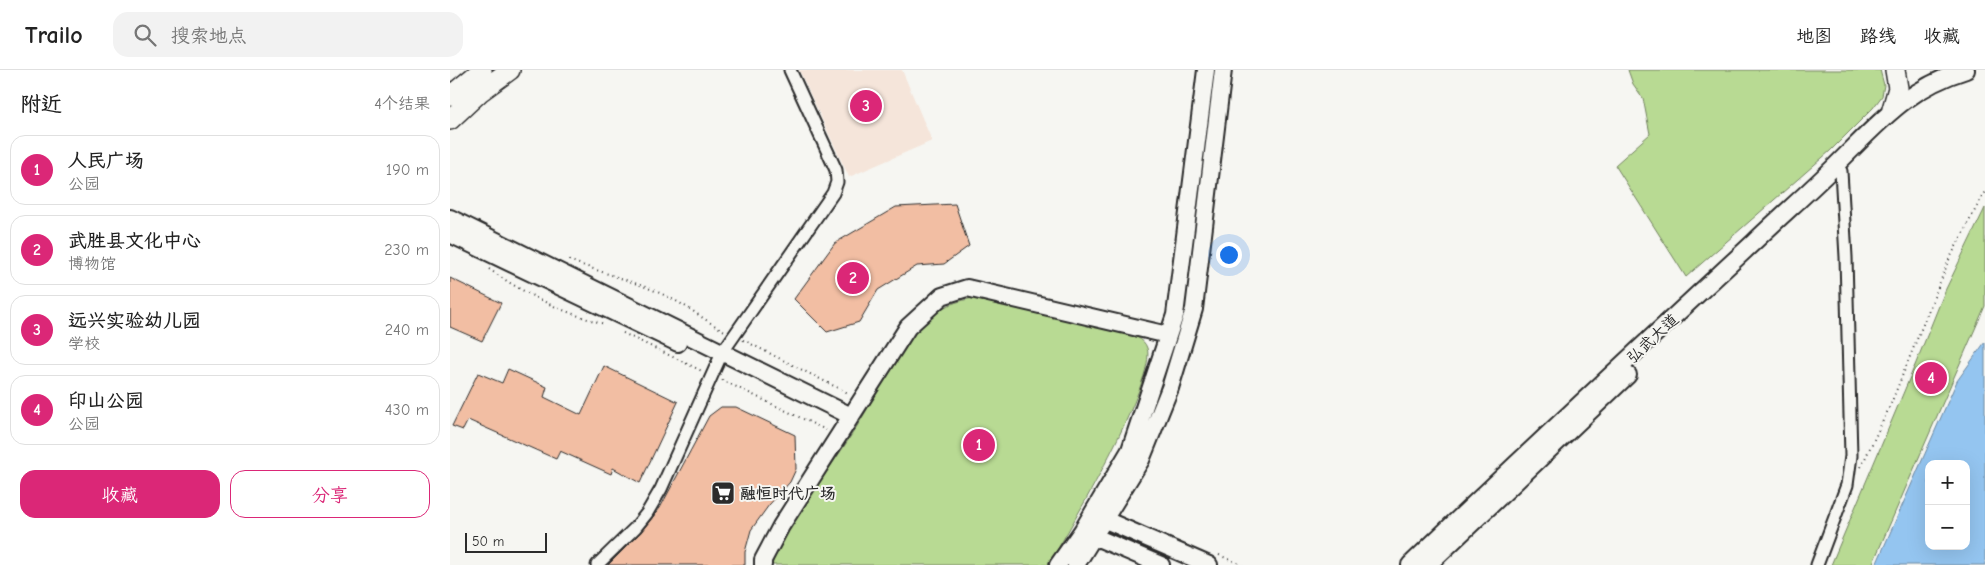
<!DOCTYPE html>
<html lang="zh">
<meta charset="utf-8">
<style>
:root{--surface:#fff;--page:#f2f2f2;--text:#222;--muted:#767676;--line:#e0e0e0;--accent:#db2777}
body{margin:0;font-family:"Comic Neue","LXGW WenKai TC",sans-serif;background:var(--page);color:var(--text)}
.controls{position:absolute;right:15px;bottom:15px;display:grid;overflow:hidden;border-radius:10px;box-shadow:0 5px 20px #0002}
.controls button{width:45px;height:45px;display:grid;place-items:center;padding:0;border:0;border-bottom:1px solid var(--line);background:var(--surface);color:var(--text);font:25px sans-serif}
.scale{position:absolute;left:15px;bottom:12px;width:82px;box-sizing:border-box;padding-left:5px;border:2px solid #2b2b2b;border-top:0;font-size:14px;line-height:18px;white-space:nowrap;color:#2b2b2b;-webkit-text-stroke:4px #f6f6f2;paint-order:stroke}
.you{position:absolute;left:778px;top:184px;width:18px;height:18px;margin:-12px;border:4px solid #fff;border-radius:50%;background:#1a73e8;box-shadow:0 0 0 8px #1a73e833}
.badge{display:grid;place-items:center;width:32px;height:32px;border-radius:50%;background:var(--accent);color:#fff;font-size:16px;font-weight:700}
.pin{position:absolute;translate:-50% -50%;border:2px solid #fff;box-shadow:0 1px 5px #0006}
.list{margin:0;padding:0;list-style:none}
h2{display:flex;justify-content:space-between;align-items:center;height:65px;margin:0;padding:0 20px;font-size:21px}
h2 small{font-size:16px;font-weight:400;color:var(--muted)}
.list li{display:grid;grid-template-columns:32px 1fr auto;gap:15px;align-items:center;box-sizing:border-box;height:70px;margin:0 10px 10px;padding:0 10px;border:1px solid var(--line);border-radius:15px}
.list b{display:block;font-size:19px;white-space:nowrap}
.list p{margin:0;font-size:16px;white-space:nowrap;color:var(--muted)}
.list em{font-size:16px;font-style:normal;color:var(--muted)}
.actions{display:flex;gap:10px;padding:15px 20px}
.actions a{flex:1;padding:11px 0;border:1px solid var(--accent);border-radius:15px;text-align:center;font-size:18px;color:var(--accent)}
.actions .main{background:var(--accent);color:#fff}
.icon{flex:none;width:28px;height:28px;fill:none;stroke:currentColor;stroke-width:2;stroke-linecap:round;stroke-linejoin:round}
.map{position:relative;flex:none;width:1535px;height:495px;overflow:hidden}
header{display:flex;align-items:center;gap:30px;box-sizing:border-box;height:70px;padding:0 25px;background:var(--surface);border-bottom:1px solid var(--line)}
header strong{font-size:24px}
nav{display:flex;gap:28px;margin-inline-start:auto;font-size:18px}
.search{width:350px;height:45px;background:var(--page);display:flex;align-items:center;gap:12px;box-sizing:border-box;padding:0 18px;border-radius:15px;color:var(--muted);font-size:19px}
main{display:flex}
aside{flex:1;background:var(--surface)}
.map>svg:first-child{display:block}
</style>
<header>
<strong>Trailo</strong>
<div class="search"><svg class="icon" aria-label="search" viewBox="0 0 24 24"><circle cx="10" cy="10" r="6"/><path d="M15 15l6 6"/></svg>搜索地点</div>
<nav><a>地图</a><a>路线</a><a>收藏</a></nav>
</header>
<main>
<aside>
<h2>附近<small>4个结果</small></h2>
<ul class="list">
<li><span class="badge">1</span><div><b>人民广场</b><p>公园</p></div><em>190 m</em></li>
<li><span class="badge">2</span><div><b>武胜县文化中心</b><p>博物馆</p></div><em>230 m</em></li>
<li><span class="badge">3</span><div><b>远兴实验幼儿园</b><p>学校</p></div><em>240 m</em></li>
<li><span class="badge">4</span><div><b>印山公园</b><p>公园</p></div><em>430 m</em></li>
</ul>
<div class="actions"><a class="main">收藏</a><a>分享</a></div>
</aside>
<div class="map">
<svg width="1535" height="495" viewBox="0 0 1535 495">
<rect width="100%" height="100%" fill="#f6f6f2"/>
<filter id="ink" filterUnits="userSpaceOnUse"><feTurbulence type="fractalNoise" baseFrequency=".02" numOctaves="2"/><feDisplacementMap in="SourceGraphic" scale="10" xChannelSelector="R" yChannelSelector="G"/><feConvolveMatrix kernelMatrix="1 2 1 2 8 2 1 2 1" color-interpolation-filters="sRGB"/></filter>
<g filter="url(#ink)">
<path fill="#f5e5da" d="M349 0H452L482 71 399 107Z"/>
<path fill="#b8da93" stroke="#72825f" d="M1178 0H1430L1434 15 1432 26 1423 38 1380 81 1236 207 1165 95 1200 64 1193 28 1183 14Z
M1535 138V236L1422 495H1381L1466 293 1495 221Z
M529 227 673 261C682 265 694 268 697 278 708 308 618 463 598 495H322C329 467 342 452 358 429 375 404 393 379 409 353 428 322 447 280 471 253 486 238 508 230 529 227Z"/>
<path fill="#94c5f0" stroke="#6a87a1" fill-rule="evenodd" d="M1535 272V495H1426L1507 311ZM1479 394H1516V476H1479Z"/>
<path fill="#f2bea3" stroke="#2b2b2b" d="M505 134 519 176 494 194 467 196 428 220 409 252 377 262 344 229 385 173 446 137Z
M0 208 51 233 32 271 0 257Z
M154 296 228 332 190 413 163 398 161 404 110 381 106 389 18 350 13 360 2 356 28 303 52 313 58 299 97 317 94 327 131 345Z
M271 337H286L345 365 346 399 340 412 319 435 301 460 295 482V495H158L190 463 210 438 259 346Z"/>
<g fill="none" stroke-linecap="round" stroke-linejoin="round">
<g stroke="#2b2b2b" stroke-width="15">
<path id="street" d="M147 495 185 458 197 443 211 419 272 283 383 123 387 112 386 100 340 0
M1367 495 1397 415 1401 386 1396 187 1391 101 1386 95"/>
</g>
<g stroke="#2b2b2b" stroke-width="20">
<path id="secondary" d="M0 148 401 346
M0 164 228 273
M644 445 759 495
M636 463 711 495
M313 495V490L331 456 458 257 492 226 517 218 718 265
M608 495 632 461 680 380 725 245 756 0
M626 495 691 390 720 318 744 239 773 0
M960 495C1073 386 1189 279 1304 172 1331 146 1360 121 1387 94 1429 53 1457 18 1516 0
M978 495 1178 305"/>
</g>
<g stroke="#2b2b2b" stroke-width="22">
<path id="primary" d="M0 26 32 0
M1442 39 1448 18 1445 0
M0 50 30 22 60 0"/>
</g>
<path stroke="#2b2b2b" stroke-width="2" stroke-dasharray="1 4" stroke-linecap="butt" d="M119 190C156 205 198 214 233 235 247 243 260 254 275 261
M39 199C74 224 113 243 155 254
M173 263 252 301
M293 270 400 324
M272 310 376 360
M1411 397 1440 336 1499 190 1535 121
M769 485 792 495"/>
<use href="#street" stroke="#f6f6f2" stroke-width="11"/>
<use href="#secondary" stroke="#f6f6f2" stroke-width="16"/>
<use href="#primary" stroke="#f6f6f2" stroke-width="19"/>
</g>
</g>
<defs>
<g id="supermarket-square" transform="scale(1.25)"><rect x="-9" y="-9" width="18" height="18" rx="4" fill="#2b2b2b" stroke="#f6f6f2"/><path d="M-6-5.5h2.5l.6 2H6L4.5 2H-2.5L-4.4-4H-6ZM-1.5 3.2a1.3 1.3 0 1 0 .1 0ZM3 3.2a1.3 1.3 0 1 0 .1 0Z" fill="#fff"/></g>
</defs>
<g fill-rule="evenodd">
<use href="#supermarket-square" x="273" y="423"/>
</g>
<g text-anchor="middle" stroke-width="4" stroke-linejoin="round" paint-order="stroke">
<g font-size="16" fill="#2b2b2b" stroke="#f6f6f2">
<text transform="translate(1202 268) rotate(-43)" y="6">弘武大道</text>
</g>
<g font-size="16" font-weight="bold" fill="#2b2b2b" stroke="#f6f6f2" text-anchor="start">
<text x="290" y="429">融恒时代广场</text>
</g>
</g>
</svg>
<div class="controls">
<button>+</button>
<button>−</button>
</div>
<div class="scale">50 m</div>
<div class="you"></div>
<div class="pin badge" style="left:529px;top:375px">1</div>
<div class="pin badge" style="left:403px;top:208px">2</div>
<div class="pin badge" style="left:416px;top:36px">3</div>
<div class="pin badge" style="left:1481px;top:308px">4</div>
</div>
</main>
